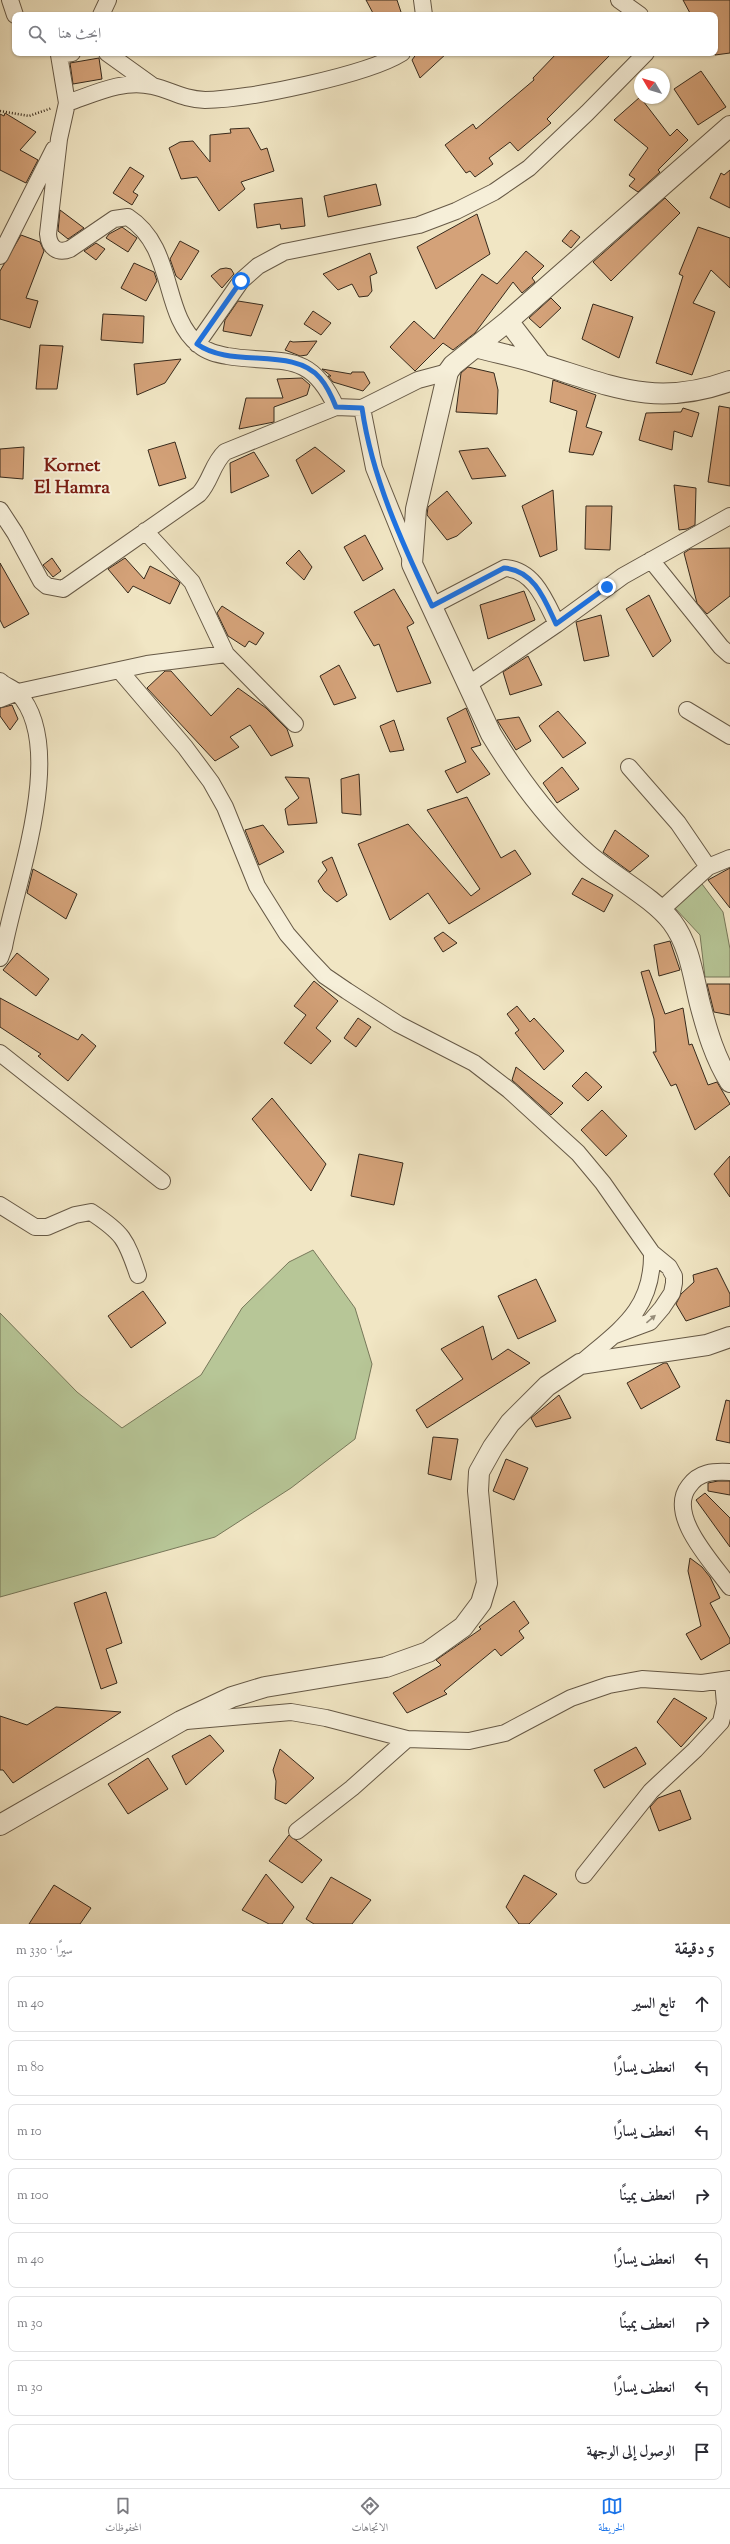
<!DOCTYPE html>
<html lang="ar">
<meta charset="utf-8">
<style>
:root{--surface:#fff;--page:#f7f7f7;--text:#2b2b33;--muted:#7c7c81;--line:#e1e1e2;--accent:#1a73e8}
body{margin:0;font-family:"Sorts Mill Goudy",Amiri,serif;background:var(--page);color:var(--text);direction:rtl}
.compass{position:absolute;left:634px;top:68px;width:36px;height:36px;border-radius:50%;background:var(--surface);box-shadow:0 1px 3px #0004;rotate:308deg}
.stop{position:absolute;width:12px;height:12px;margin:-9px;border:3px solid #1a73e8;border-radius:50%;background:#fff}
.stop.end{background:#1a73e8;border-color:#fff;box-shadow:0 1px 4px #0008}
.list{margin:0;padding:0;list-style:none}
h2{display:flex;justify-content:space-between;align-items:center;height:52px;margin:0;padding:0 16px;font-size:17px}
h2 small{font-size:13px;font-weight:400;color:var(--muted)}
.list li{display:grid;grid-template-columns:26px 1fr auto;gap:12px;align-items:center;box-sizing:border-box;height:56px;margin:0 8px 8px;padding:0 8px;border:1px solid var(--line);border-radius:8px}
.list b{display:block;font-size:15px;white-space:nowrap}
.list em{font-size:13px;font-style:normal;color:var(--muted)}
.icon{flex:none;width:22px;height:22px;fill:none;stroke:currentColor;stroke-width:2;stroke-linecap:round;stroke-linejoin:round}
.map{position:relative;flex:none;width:730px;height:1924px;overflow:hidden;direction:ltr}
.search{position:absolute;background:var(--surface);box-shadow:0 1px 3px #0004;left:12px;right:12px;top:12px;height:44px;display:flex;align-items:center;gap:10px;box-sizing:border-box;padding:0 14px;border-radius:8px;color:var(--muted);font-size:15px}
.sheet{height:564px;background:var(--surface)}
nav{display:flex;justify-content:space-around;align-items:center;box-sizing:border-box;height:56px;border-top:1px solid var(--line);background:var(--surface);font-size:11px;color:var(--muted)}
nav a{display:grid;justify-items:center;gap:2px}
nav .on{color:var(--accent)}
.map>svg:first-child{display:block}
</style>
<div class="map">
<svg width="730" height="1924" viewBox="0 0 730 1924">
<rect width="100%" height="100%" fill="#f1e6c4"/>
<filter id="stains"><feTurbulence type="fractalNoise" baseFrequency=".005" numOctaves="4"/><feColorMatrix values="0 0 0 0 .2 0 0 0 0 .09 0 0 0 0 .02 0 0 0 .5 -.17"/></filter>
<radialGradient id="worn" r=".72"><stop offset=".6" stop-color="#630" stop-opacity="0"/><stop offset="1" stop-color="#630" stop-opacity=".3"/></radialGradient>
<path fill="#b7c697" stroke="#77785a" d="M702 884 723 912 730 949V977H705L700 935 674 907Z
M313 1250 355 1308 372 1364 355 1439 291 1488 215 1537 0 1597V1313L77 1392 122 1428 201 1375 242 1308 289 1262Z"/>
<path fill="#d4a279" stroke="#372a1c" d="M366 0H397L402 15H374Z
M683 0H730V53L715 55V15H691Z
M417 53H447L420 78 412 60Z
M557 53H612L547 119 551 123 518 151 510 142 489 158 493 164 475 177 470 171 466 173 445 145 473 124 476 129 534 80 533 78Z
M99 58 102 79 73 84 70 63Z
M701 71 726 107 698 125 674 89Z
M640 97 670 136 677 129 688 140 658 170 660 172 638 192 629 186 635 179 629 175 648 148 614 120Z
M5 113 36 132 20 150 38 160 26 183 0 170V114L4 116Z
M249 128 261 150 267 148 274 171 241 182 245 189 219 211 197 177 181 179 169 148 180 142 193 141 210 162V135L231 133 230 129Z
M130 167 144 176 133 192 138 195 132 205 113 193Z
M730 170V208L710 198 721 173 724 175Z
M376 184 381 205 328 217 324 196Z
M302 198 305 226 281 229 280 224 257 228 254 204Z
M665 198 680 213 611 281 593 262Z
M60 210 84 228 68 239 58 231Z
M477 214 490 254 436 289 417 247Z
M122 227 137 238 128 252 106 238 109 234Z
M698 227 730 238V288L711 270 693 303 715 312 692 375 656 363 683 276 679 274Z
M571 230 580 237 571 248 562 241Z
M21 235 40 242 44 251 26 298 38 301 30 328 0 319V271Z
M180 241 199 251 181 280 176 276 170 259Z
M96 243 105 249 96 260 84 251Z
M526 251 544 266 532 278 535 282 522 293 513 282 475 333 453 350 443 343 415 371 390 347 414 321 434 339 482 274 497 284Z
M370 253 377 273 370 276 372 291 368 296 359 297 352 284 338 290 323 274Z
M134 263 154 272 157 281 146 301 121 288Z
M226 268 231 269 234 274 222 288 211 276 220 269Z
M551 298 561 308 540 328 529 318Z
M238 301 263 305 251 336 223 331 225 320Z
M593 304 633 317 619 358 582 339Z
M313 311 331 323 321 335 304 324Z
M103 314 144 316 143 343 101 340Z
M290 341 293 342 317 341 307 355 300 356 285 350Z
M40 345 63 346 57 389H36Z
M181 359 165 383 137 395 134 364Z
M468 367 494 373 498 390 497 414 456 412 461 373Z
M322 369 351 374 352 372H364L370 383 363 391 333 382 328 376H331Z
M302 378 310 385 307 395 274 407V422L239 429 246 398H283L277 379Z
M553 380 596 395 586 427 602 432 593 455 569 452 577 411 550 402Z
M719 406 730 408V486L708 482Z
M683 408 699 413 692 437 674 431 672 450 639 440 646 413 681 412Z
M175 442 186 478 159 486 148 450Z
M24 447 23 479 0 477V449Z
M315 447 345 471 312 494 296 460Z
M488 448 506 476 472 479 459 451Z
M254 452 269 476 231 493 230 463Z
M674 485 696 488 695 525 687 529 679 530Z
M553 490 557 550 540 557 522 506Z
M447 491 472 523 457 536 447 540 427 515 428 507Z
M586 506H612L610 550 585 549Z
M365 535 383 569 363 581 344 547Z
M730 548V596L707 614 697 603 684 553 690 549Z
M299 550 312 567 304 580 286 563Z
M52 558 61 571 53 577 43 565Z
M125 558 144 579 150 566 177 580 180 583 170 604 133 586 128 593 108 569Z
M0 563 29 614 4 628 0 620Z
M394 589 414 623 407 627 431 683 397 692 379 644 374 646 354 612Z
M524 591 535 620 488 639 480 605Z
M649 595 671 641 653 657 626 609Z
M222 606 264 633 256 645 249 641 245 647 228 636 217 613Z
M601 615 609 656 584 661 576 622Z
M528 656 542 685 510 695 503 672Z
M339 665 356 698 334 705 320 676Z
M165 671H171L211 716 238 688 266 708 287 729 293 746 271 756 250 725 230 737 239 747 215 761 147 688Z
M12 705 18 719 10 730 0 716V708Z
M466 708 481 745 471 748 490 774 457 793 445 771 466 762 447 718Z
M558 711 586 743 563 758 539 726Z
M519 717 531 741 516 750 497 720Z
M394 720 404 750 390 752 380 726Z
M562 767 579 789 557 803 543 783Z
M359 774 361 815 342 813 341 779Z
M285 777 309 778 317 823 288 825 285 809 299 798Z
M467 797 501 858 515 850 531 874 449 924 428 893 390 920 358 844 408 824 471 896 480 889 427 810Z
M263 825 284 852 259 865 245 830Z
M615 830 649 856 630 872 603 852Z
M332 857 347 895 337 902 324 891 318 881 327 870 322 862Z
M730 868V908L708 880Z
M33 869 77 894 66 919 27 893Z
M582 878 613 895 604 912 572 894Z
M443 932 457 943 443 952 434 938Z
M670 941 680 970 659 976 654 945Z
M17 953 49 979 36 996 3 970Z
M649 970 665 1014 683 1008 689 1045 692 1044 708 1085 717 1082 730 1104 695 1130 676 1084 671 1086 653 1052H656L654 1019 641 972Z
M314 981 338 1001 316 1028 331 1041 311 1064 284 1043 306 1015 294 1006Z
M707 984H730V1015L714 1012Z
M0 998 78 1040 82 1034 96 1046 68 1081 38 1056 41 1054 0 1027Z
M517 1006 530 1022 534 1018 564 1051 544 1070 515 1033 519 1030 507 1014Z
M358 1018 371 1027 356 1047 344 1038Z
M516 1067 563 1103 551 1115 512 1080Z
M586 1072 602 1087 588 1101 572 1086Z
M272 1098 326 1164 311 1191 252 1119Z
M602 1110 627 1136 606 1156 581 1130Z
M359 1154 403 1163 394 1205 351 1196Z
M730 1156V1197L714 1174Z
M717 1268 730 1294V1306L686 1321 676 1304 681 1294 694 1282 693 1275Z
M536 1279 556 1321 518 1339 498 1296Z
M143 1291 166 1323 131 1348 108 1316Z
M483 1326 492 1360 508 1349 530 1363 427 1428 416 1410 463 1379 441 1349Z
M664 1363H667L680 1387 641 1409 627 1383Z
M559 1395 571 1418 536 1427 531 1418Z
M726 1400 730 1401V1443L716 1440Z
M433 1437 458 1439 451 1480 428 1474Z
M506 1459 528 1468 514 1500 493 1491Z
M718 1481H730V1495L708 1491V1483Z
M705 1493 730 1518V1547L696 1500Z
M690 1558 702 1567 710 1577 720 1598 710 1603 730 1639V1643L701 1660 686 1634 701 1626 688 1571Z
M106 1592 122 1643 106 1649 117 1683 101 1689 74 1603Z
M514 1601 529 1623 519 1631 524 1638 501 1656 495 1649 444 1691 447 1694 407 1713 393 1693 441 1665 436 1660 481 1629 479 1627Z
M674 1698 707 1718 681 1747 657 1722Z
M56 1707 121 1712 13 1783 3 1770H0V1716L27 1725Z
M210 1735 224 1751 186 1785 172 1756Z
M636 1747 646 1764 604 1788 594 1770Z
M280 1749 314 1778 286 1804 275 1799 276 1781 273 1770Z
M148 1758 168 1789 128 1814 108 1784Z
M680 1790 691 1819 659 1831 650 1807 658 1798Z
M289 1835 322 1860 302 1883 269 1861Z
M266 1874 294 1907 282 1924H269L242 1910Z
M524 1875 557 1894 529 1924H519L506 1907Z
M331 1877 371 1900 352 1924H314L306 1919Z
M54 1885 91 1908 80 1924H29Z"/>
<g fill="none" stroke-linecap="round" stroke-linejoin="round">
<g stroke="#665946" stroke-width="18">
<path id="minor" d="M10 0 15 15
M422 0 424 15
M619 0 640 15
M101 15 108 0
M72 53 59 55 67 103 59 139 48 234C49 248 58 254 70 249L114 219 128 217C176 248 161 315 199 345 207 352 217 354 227 356 280 365 309 348 336 407
M107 53 153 86
M67 103C94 94 123 79 152 86 172 90 181 99 205 100 246 100 367 75 402 53
M0 256 54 149
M197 344 241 281 258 266 284 252 419 225 456 211 494 192 529 168 587 113 646 53
M362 408 374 468 412 562
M0 510 15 533 41 581 47 586 63 589 199 494C211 481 212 464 225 452L336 407 362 408 418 380 448 372
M651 560 721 647 730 655
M432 606 505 568C534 570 545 600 557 624L623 576 730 516
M226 654 295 724
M120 671 185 747 211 782 225 807 257 886 287 934 308 958 325 976 347 991 398 1024 474 1063 509 1090 578 1153 603 1183 652 1253 669 1267 674 1276V1283L672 1293 662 1308 650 1322 615 1335
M0 681C5 686 13 688 18 693 68 747 16 882 4 947L0 958
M469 684 557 624
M0 699 18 692 147 664 226 654 192 582 145 531
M687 710 730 736
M629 767 678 823 708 867
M662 909 708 867 730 858
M0 1053 162 1181
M0 1205 35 1227H47L75 1215 91 1212C123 1233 126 1239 138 1275
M580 1364C619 1330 653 1311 652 1253
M730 1472C713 1471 699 1472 689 1486 666 1515 713 1563 730 1587
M186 1721 291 1712 326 1718 407 1739 469 1741 505 1733 571 1698 609 1685 642 1679 702 1683 730 1679
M297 1831 352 1788 407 1739
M584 1875 651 1791 695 1750 721 1722 725 1704 723 1681"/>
</g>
<g stroke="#665946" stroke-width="22">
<path id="tertiary" d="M730 126 508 321 453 365 448 372 416 509 412 564 491 734C517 777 549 821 587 854 612 876 654 898 672 922 690 946 693 976 700 1004 707 1031 715 1058 730 1082
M508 321 541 364
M475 347C497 353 519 357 540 364 612 386 655 408 730 381
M0 1825 181 1721 232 1697 265 1687 386 1667 428 1652 463 1627 481 1603 487 1583 478 1491 479 1472 493 1447 510 1423 547 1386 580 1364 707 1345 730 1337"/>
</g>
<path stroke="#372a1c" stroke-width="2.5" stroke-dasharray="1 2" stroke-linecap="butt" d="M0 111 29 116 52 108"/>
<use href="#minor" stroke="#f6efd9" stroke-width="16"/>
<use href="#tertiary" stroke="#f6efd9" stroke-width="20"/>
</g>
<defs><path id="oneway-solid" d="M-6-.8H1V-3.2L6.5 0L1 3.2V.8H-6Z"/></defs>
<use fill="#968c7a" href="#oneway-solid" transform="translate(651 1319) rotate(-40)"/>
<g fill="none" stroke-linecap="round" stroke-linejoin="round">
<path stroke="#1a73e8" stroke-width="5" d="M241 281 197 344C231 369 293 346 320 378 327 386 332 397 336 407L362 408C372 478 402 543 432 606L504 568C534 570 545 600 556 624L607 587"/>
</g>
<g text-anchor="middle" stroke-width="4" stroke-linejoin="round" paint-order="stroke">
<g font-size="19" font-weight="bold" fill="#7a1f14" stroke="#f6efd9">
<text x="72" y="471">Kornet<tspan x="72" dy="22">El Hamra</tspan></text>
</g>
</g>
<rect width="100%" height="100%" filter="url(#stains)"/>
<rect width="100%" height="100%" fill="url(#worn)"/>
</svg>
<svg class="compass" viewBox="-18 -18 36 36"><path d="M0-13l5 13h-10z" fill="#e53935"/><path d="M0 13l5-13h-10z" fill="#7c7c81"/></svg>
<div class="stop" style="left:241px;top:281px"></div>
<div class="stop end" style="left:607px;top:587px"></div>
<div class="search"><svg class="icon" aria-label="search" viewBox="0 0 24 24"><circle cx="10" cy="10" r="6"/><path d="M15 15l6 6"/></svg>ابحث هنا</div>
</div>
<section class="sheet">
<h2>5 دقيقة<small>سيرًا · 330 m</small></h2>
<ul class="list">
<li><svg class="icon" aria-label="ahead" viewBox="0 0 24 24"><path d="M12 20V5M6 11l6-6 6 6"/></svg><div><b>تابع السير</b></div><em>40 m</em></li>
<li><svg class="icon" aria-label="left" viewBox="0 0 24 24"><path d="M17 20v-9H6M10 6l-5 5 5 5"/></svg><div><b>انعطف يسارًا</b></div><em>80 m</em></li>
<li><svg class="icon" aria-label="left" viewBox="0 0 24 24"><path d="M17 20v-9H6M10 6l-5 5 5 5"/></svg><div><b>انعطف يسارًا</b></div><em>10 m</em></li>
<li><svg class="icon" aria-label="right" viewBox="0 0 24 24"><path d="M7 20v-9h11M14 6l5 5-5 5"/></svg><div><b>انعطف يمينًا</b></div><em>100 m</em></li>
<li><svg class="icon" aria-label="left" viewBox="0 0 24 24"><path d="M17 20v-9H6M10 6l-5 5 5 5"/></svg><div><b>انعطف يسارًا</b></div><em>40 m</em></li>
<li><svg class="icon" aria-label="right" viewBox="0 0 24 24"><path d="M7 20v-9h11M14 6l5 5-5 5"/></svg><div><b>انعطف يمينًا</b></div><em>30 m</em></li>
<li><svg class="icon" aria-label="left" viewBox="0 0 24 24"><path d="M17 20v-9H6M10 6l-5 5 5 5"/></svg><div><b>انعطف يسارًا</b></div><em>30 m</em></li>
<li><svg class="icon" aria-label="arrive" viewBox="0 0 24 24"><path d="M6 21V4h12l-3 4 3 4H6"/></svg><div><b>الوصول إلى الوجهة</b></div></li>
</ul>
</section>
<nav>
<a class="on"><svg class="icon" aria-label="map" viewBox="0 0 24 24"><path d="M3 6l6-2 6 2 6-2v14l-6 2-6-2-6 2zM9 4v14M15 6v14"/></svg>الخريطة</a>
<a><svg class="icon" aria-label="directions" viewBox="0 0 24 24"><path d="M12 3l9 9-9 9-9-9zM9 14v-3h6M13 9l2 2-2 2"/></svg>الاتجاهات</a>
<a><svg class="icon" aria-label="saved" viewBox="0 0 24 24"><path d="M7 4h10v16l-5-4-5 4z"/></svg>المحفوظات</a>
</nav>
